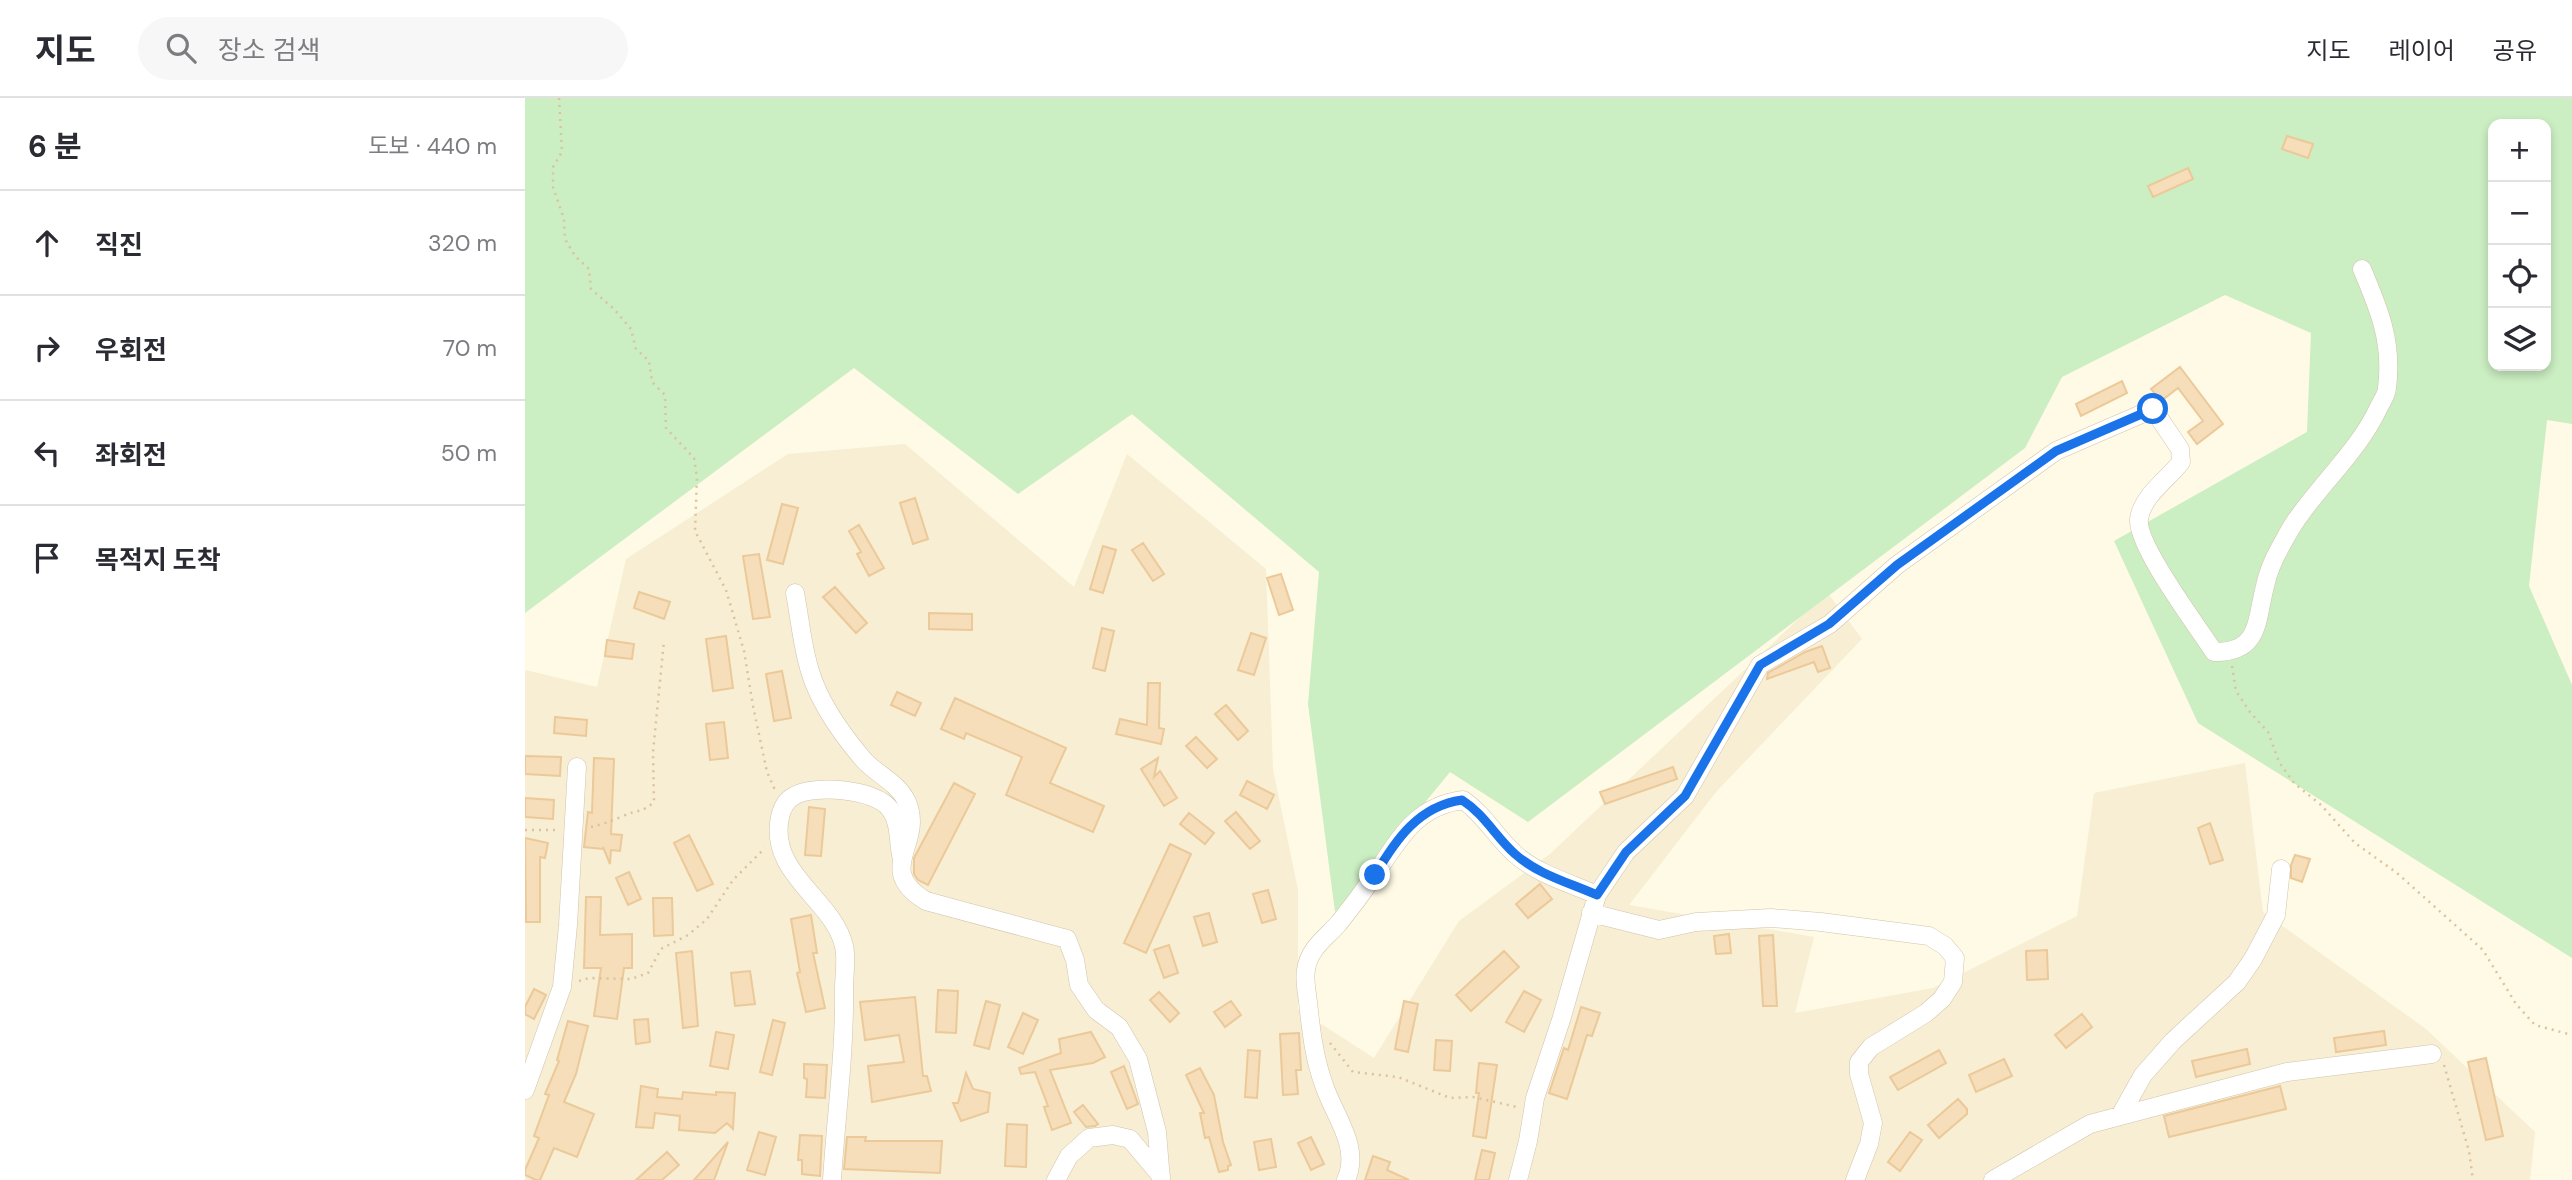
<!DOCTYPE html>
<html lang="ko">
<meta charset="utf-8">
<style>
:root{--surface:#fff;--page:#f7f7f7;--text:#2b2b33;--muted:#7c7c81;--line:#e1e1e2}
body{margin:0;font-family:"DM Sans","Noto Sans KR",sans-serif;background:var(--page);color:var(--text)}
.controls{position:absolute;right:21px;top:21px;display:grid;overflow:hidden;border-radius:14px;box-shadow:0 4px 10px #0003}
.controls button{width:63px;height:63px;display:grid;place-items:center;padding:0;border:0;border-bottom:2px solid var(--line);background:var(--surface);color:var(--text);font:35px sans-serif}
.stop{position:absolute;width:21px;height:21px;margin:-16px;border:5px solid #1a73e8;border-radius:50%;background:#fff}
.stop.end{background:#1a73e8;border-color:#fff;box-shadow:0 2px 7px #0008}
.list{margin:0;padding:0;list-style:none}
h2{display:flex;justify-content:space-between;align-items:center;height:91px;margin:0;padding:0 28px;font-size:30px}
h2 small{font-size:23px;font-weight:400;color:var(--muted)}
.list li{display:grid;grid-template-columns:46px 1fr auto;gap:21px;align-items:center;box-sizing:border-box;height:105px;padding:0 28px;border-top:2px solid var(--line)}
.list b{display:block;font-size:26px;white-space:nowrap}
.list em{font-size:23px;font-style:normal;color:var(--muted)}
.icon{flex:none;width:38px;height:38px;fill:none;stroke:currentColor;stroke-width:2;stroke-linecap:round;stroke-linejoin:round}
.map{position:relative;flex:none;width:2047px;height:1082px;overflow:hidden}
header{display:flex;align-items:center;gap:42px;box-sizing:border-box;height:98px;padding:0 35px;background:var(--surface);border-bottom:2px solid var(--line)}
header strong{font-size:33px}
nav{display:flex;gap:38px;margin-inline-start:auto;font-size:24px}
.search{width:490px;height:63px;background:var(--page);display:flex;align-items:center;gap:18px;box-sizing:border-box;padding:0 24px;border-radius:38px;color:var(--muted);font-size:26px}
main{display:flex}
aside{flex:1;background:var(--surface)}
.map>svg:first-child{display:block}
</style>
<header>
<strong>지도</strong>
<div class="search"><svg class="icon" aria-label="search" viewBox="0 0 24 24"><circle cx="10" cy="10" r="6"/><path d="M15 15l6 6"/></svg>장소 검색</div>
<nav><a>지도</a><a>레이어</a><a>공유</a></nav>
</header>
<main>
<aside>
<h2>6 분<small>도보 · 440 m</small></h2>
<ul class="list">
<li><svg class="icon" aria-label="ahead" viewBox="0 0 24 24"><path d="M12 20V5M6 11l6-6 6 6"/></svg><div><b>직진</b></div><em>320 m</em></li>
<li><svg class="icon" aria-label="right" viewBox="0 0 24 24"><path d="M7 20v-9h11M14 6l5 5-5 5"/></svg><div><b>우회전</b></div><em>70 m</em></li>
<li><svg class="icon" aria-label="left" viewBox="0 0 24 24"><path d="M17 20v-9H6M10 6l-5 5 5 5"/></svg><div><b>좌회전</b></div><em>50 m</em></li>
<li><svg class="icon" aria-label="arrive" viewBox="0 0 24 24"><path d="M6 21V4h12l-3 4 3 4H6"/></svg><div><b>목적지 도착</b></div></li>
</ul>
</aside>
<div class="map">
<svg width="2047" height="1082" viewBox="0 0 2047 1082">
<rect width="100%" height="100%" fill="#fefae5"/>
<path fill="#f7eed3" d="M380 346 549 489 602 356 741 471 748 671 773 792V911L849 960 934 823 1025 756 1302 494 1337 541 1191 694 1104 807 1289 839 1270 915 1408 890 1552 818 1569 695 1720 665 1738 814 1901 931 2010 1034 2005 1082H0V572L72 589 101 461 263 356Z"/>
<path fill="#cbeec2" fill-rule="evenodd" d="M0 0H2047V326L2022 322 2004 488 2047 587V860L1673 625 1589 443 1782 334 1786 235 1700 197 1537 279 1500 350 1003 724 925 674 810 814 783 606 794 474 607 316 493 396 329 270 0 515ZM1968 26H2021V268H1968Z"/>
<path fill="#f6deba" stroke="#ebc999" stroke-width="2" d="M1762 38 1788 46 1783 60 1757 51Z
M1663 70 1668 81 1628 99 1623 88Z
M1655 269 1698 326 1672 346 1663 334 1678 323 1653 290 1636 303 1626 291Z
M1597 283 1602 295 1556 318 1551 306Z
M390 400 403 441 388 446 375 405Z
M257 406 273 410 258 466 242 462Z
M334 427 359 470 344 478 332 456 336 454 324 433Z
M618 445 639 476 628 483 607 452Z
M578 448 591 452 578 495 565 491Z
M234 456 245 519 228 521 218 458Z
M756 476 768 512 754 517 742 480Z
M310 489 342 525 331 535 298 499Z
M114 494 145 504 139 521 109 510Z
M404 515 447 516V532L404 531Z
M577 530 589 533 580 573 568 570Z
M726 535 741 540 729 577 713 572Z
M201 538 208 590 188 593 181 541Z
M82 542 109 546 107 561 80 558Z
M1297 548 1305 570 1293 574 1289 564 1242 581 1243 575 1280 554Z
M257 573 266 620 249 623 241 576Z
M623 585H635L634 630 639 631 636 646 591 636 595 621 622 627Z
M372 594 396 605 390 618 366 607Z
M430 600 541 650 525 685 579 708 568 734 481 697 497 659 441 635 439 641 416 631Z
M701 607 723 633 713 642 690 616Z
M30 619 62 622 61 638 29 635Z
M199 624 203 660 185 662 181 626Z
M671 639 692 661 682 670 661 648Z
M0 658 36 659 35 678 0 676Z
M69 660 89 661 86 736 97 737 95 753 86 752 85 766 78 749V751L59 749 63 714 67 715Z
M633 660 629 679 635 673 652 700 639 708 616 671Z
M1148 669 1152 681 1080 706 1075 694Z
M722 683 749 697 742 711 715 697Z
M429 685 450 696 403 787 393 782 389 776V760Z
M0 700 29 702 28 721 0 719Z
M284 709 300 711 296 758 280 757Z
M711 714 735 743 725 751 700 723Z
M664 715 689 735 680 746 655 726Z
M1685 725 1698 762 1685 766 1673 730Z
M164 737 188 786 172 793 149 745Z
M0 740 23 745 20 760 15 759V824H1Z
M645 746 666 756 621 855 599 845Z
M1770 757 1785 761 1777 784 1766 780V767Z
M104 774 116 801 103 807 91 780Z
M1015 786 1027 801 1003 820 991 806Z
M743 792 751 821 737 825 728 796Z
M61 799H76L75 837 107 836V870H99L92 921 69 918 76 870H59Z
M128 800H147L148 837 129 838Z
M684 815 692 844 678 848 669 819Z
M286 817 292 855H288L300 910 281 914 272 875 275 874 266 821Z
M1204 836 1206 855 1191 856 1189 838Z
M1248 837 1252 908H1238L1234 838Z
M644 847 653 875 639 880 629 852Z
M1522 852 1523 881 1502 882 1501 853Z
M167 853 173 928 158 930 151 855Z
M979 853 994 869 946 913 931 897Z
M225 873 230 906 210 908 206 875Z
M9 891 21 897 9 921 0 916V909Z
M413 892 433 893 431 935 411 934Z
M999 893 1016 902 999 934 981 924Z
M634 894 654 915 645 924 625 902Z
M390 899 398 978H402L406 993 347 1004 343 968 379 964 374 937 340 942 335 904Z
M461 903 475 907 464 951 449 947Z
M706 903 716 917 700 929 689 914Z
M879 903 893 906 883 954 870 951Z
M1056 909 1075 915 1067 938 1062 937 1042 1001 1024 995 1039 950 1043 952Z
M498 915 513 922 498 956 483 949Z
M1557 916 1567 929 1541 950 1530 937Z
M123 921 125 944 111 946 109 922Z
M248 922 260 925 247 977 235 974Z
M43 923 63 928 51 976 39 1004 69 1016 52 1059 29 1050 15 1082H11L0 1077V1072L14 1040 9 1038 24 997 20 996 34 963 32 962Z
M1859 933 1861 947 1811 954 1809 940Z
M191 934 209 937 203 971 185 968Z
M566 934 580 959 568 965 525 972 546 1025 527 1032 519 1009 523 1008 510 974 496 976 494 970 536 955 534 941Z
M774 935 776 972H771L773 996 758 997 755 936Z
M911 942 927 943 925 973 909 972Z
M1722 951 1725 966 1671 979 1667 963Z
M723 952 735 953 732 1000 720 999Z
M1414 952 1421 965 1373 992 1365 979Z
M1961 960 1978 1038 1961 1042 1943 964Z
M1479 961 1487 978 1451 994 1444 977Z
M954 965 972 967 961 1040 948 1038 954 995H951Z
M279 966 302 967 300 1000 281 999 282 985V981L279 980Z
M599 968 613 1006 602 1011 586 974Z
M675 970 689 997 698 1044 706 1067 703 1068V1072L694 1074 684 1039 680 1040 675 1015H679L661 977Z
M441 975 448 991 465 995 463 1014 436 1023 428 1005H433Z
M116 988 133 991 132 999 157 1001 158 994 191 997V994L210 995 208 1031 202 1025 190 1035 154 1032 155 1018 130 1015 128 1030 111 1029Z
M1755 988 1761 1011 1644 1039 1639 1018Z
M1433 1001 1442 1011V1016L1414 1040 1403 1027Z
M558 1007 573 1026 570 1028 561 1029 549 1014Z
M482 1026 502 1027 501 1069 480 1068Z
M234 1034 251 1039 240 1077 222 1072Z
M1385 1034 1397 1042 1375 1073 1363 1064Z
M275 1037 297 1038 295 1078 277 1076V1062H273Z
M322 1039H341L340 1043H417L415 1075 319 1071Z
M786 1039 799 1066 786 1072 773 1045Z
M746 1041 751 1069 734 1072 729 1044Z
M203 1044 189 1082H169Z
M957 1052 970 1055 964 1082H950Z
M142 1054 154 1067 137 1082H111Z
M848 1058 865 1064 862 1072 884 1082H840Z"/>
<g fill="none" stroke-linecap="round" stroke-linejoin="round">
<g stroke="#d1c3aa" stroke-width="19">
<path id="minor" d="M270 495C275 521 277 548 285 573 294 604 316 635 337 660 350 676 373 684 382 704 400 746 348 771 401 803L542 841 550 862 554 887 571 912 594 929 613 961 632 1034 636 1082
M1066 815 1134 832 1171 824 1246 820 1296 824 1404 838 1420 848 1430 860 1428 884 1417 901 1401 915 1346 949 1334 964V976L1348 1025 1344 1046 1330 1082
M0 992 37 889 43 827 52 669
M1595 1018 1618 977 1648 943 1712 884 1728 861 1751 817 1756 771
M307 1082C311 1018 320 954 319 891 319 877 322 861 319 848 308 801 243 776 255 719 257 710 261 702 269 698 289 686 351 691 365 711 375 724 373 742 376 757
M531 1082 544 1058 564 1040 588 1037 605 1041 636 1078
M821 1082C836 1048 809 1018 799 987 789 960 786 932 783 904 782 894 779 881 781 872 784 850 801 840 814 825 826 810 838 794 849 778 874 742 890 708 938 702 959 716 971 739 990 756 1012 776 1045 785 1072 797
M993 1082 1003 1043 1010 1000 1036 922 1072 797 1101 754 1160 698 1235 567 1305 526 1372 467 1531 353 1628 311 1655 351 1656 364C1643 381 1617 398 1614 421 1611 447 1673 529 1689 554 1735 555 1731 523 1740 488 1743 474 1749 460 1756 448 1761 439 1766 429 1772 421 1799 382 1834 352 1854 309 1857 303 1862 296 1862 290 1868 244 1854 211 1837 171
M1468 1082 1565 1026 1762 974 1907 956"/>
</g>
<path stroke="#dcc29d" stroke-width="2.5" stroke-dasharray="2 5" stroke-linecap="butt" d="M34 0 37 54 28 69V89L39 121 40 141 50 158 64 171 66 191 89 211 106 231 111 251 124 263 127 284 140 297 141 330 169 360 172 379 170 433 201 492 219 553 228 608 242 674 250 692
M1707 568 1711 593 1725 614 1743 634 1754 664 1769 685 1796 707 1830 745 1872 775 1958 852 1991 906 2010 927 2047 937
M66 729C78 726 87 723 98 718 111 712 117 715 129 704L128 654 139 543
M0 732H32
M54 883 64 880 106 881 123 875 136 851 163 837 182 821 208 782 240 750
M805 945 828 974 873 979 925 1000 948 999 992 1009
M1919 967 1944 1053 1948 1082"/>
<use href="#minor" stroke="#fff" stroke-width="18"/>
</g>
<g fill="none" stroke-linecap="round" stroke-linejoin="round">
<path stroke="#1a73e8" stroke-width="9" d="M850 777C871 741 894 708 937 702 959 716 971 739 990 756 1012 776 1045 785 1072 797L1101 754 1160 698 1235 567 1304 526 1372 467 1531 353 1628 311"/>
</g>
</svg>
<div class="controls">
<button>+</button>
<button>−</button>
<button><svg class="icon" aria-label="locate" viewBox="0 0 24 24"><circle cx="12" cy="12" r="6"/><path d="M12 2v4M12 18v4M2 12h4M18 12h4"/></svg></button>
<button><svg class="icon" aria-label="layers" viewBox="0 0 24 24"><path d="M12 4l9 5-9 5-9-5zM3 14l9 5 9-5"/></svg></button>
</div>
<div class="stop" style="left:1628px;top:311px"></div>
<div class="stop end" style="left:850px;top:777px"></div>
</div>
</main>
